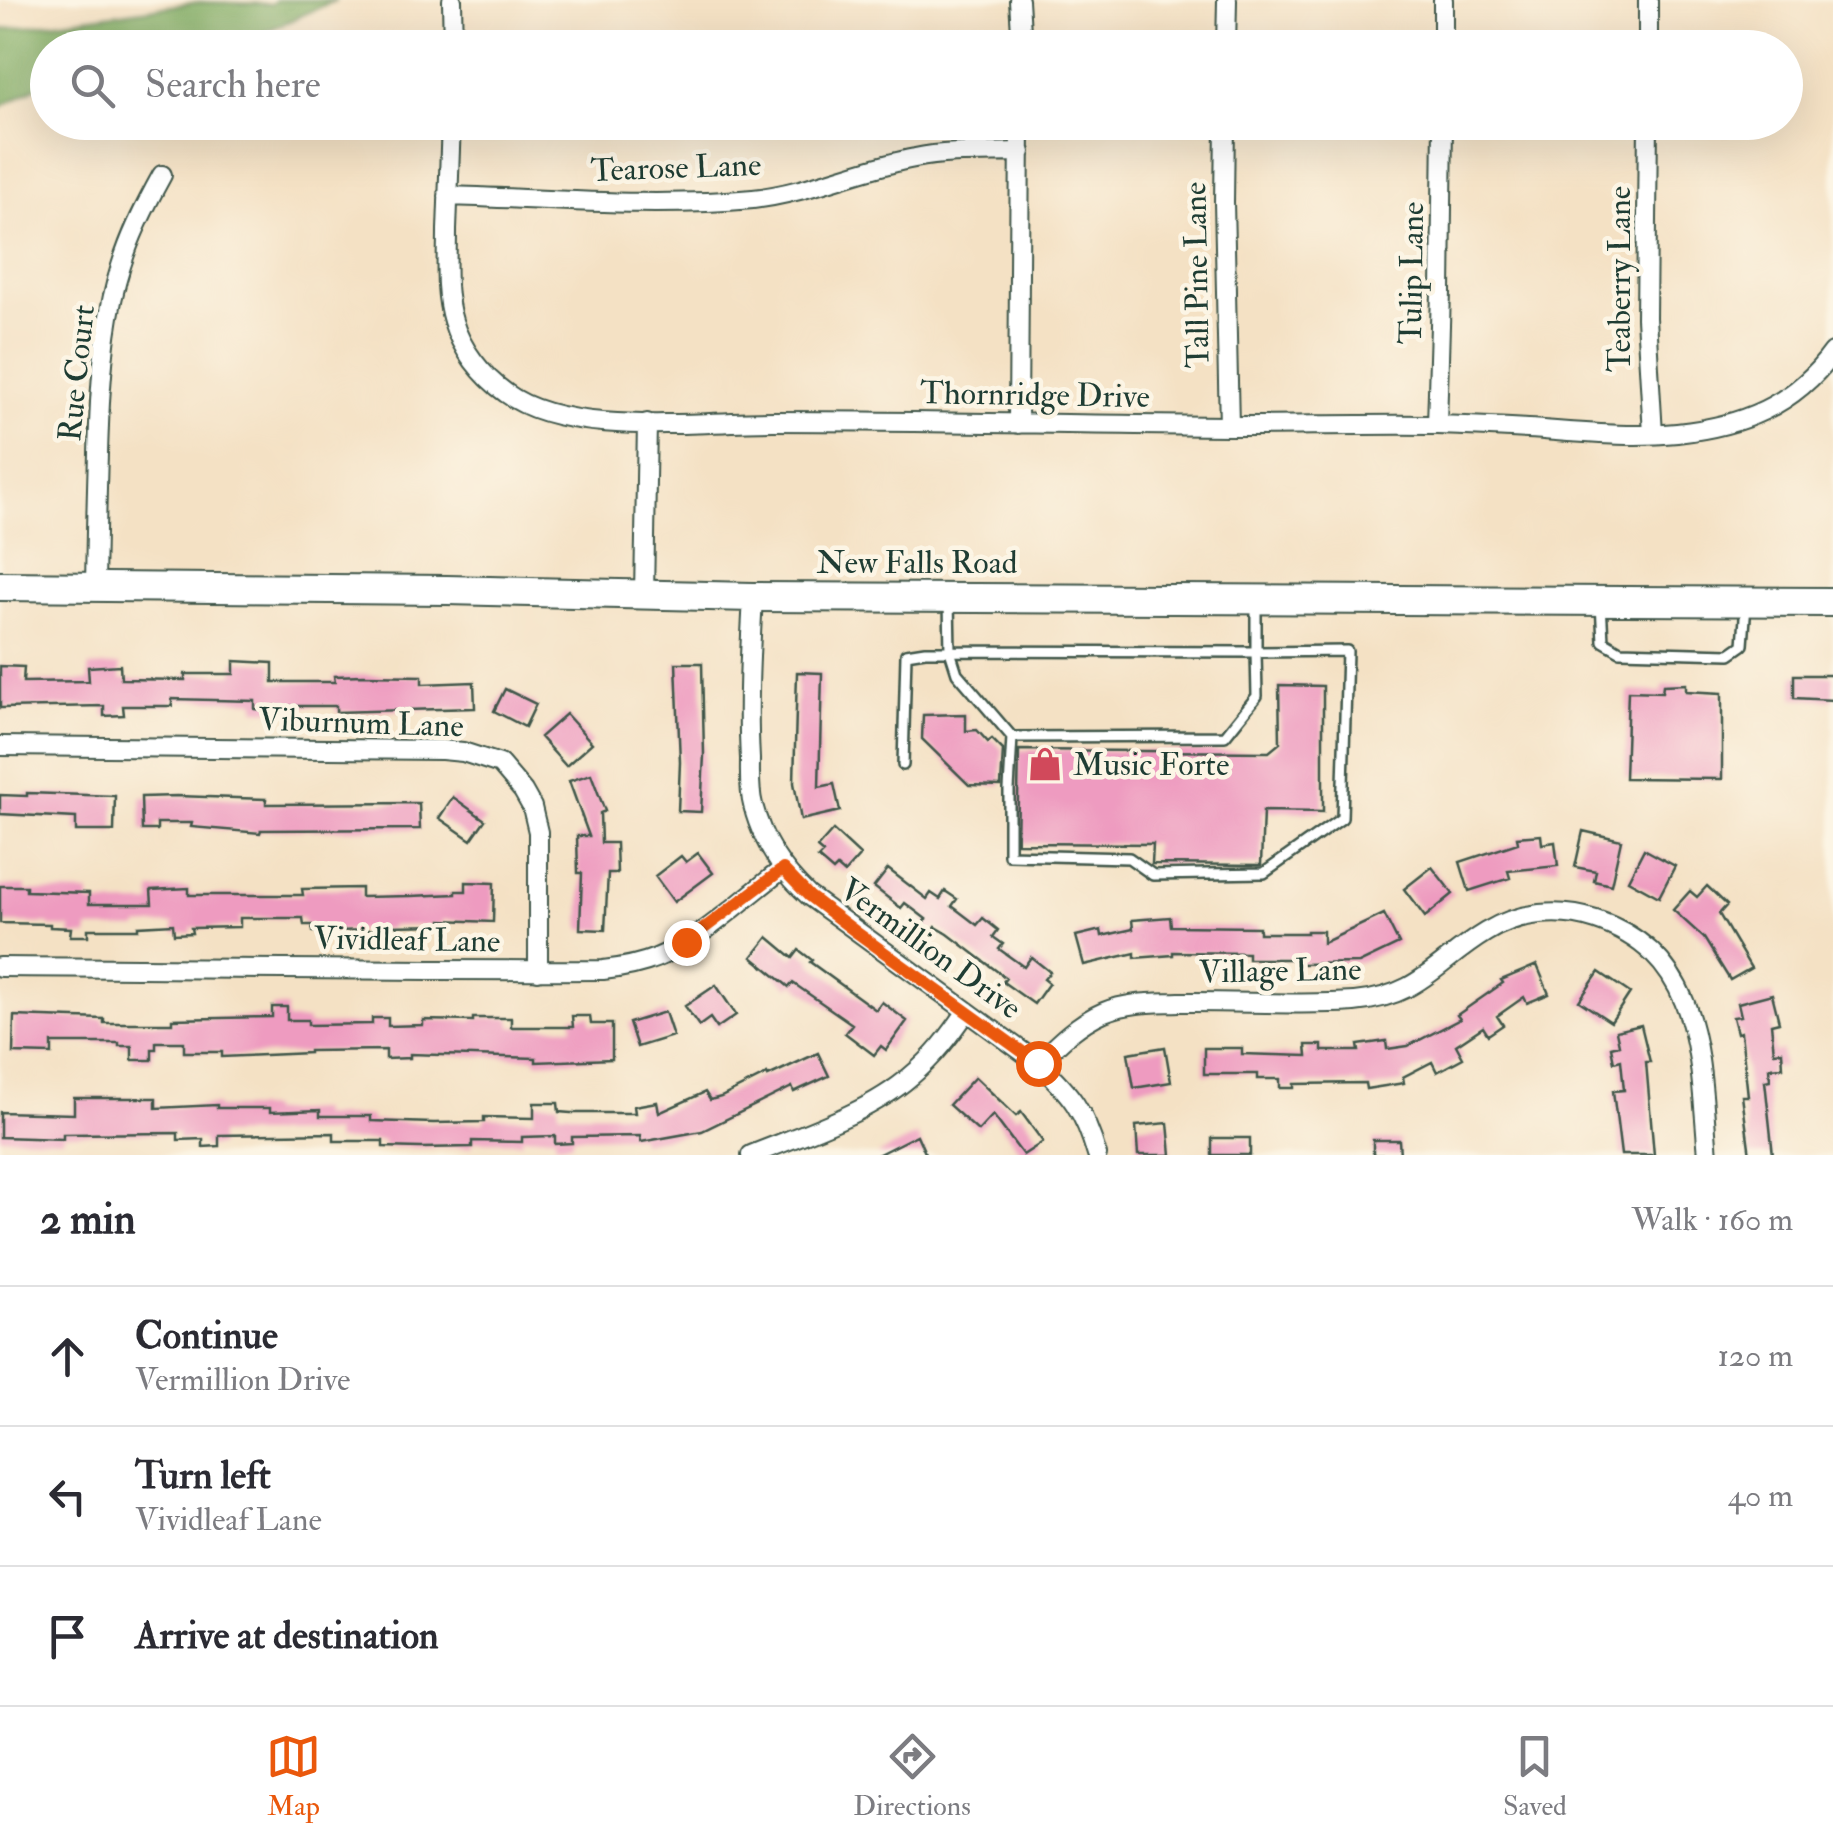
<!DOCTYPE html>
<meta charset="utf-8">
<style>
:root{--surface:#fff;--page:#f7f7f7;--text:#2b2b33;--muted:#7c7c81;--line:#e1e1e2;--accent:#ea580c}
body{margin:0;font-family:"IM FELL Double Pica",serif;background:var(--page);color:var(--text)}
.stop{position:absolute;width:30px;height:30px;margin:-22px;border:8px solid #ea580c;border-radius:50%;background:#fff}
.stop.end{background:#ea580c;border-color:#fff;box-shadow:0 2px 10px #0008}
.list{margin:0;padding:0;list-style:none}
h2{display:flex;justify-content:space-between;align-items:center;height:130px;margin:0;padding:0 40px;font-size:42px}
h2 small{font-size:32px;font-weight:400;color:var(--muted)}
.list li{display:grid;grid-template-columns:65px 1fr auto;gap:30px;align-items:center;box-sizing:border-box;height:140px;padding:0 40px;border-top:2px solid var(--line)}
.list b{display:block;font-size:38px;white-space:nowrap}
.list p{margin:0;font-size:32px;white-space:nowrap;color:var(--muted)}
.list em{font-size:32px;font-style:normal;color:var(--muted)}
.icon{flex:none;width:55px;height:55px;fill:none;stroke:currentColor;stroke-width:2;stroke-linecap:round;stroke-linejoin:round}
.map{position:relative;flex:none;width:1833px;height:1155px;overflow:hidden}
.search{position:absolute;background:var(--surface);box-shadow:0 10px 40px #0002;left:30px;right:30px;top:30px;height:110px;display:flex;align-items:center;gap:25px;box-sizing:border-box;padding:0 35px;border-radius:55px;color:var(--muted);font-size:38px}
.sheet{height:550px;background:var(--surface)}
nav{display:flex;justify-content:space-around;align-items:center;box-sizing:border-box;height:140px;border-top:2px solid var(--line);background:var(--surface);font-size:28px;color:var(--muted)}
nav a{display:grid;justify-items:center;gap:5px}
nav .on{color:var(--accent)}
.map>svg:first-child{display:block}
</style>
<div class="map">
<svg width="1833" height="1155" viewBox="0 0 1833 1155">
<rect width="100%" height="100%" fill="#fcf5e5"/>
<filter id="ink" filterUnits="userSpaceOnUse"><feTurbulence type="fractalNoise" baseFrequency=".01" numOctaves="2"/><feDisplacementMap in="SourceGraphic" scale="20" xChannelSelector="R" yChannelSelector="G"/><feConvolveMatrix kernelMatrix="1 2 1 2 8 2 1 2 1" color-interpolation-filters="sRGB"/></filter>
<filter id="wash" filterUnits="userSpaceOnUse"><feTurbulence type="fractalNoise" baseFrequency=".0048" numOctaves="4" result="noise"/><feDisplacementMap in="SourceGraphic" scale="40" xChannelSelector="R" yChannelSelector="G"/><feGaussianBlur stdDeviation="2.25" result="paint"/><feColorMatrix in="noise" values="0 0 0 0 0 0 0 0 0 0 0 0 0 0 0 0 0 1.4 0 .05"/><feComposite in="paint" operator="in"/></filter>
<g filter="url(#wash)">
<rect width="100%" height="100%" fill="#f4e1c4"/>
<path fill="#84ae66" stroke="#52764d" stroke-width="2.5" d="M276 0H336L260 34 179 40 142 47 48 48 47 81 0 107V30L200 2 271 4Z"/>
<g id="blocks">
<path fill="#ee9bc0" d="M234 661 273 663V682H335L334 676 363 675 422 676V684L474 682 475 708 336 712V706H272L271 710 255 709V701L172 699V706H123L124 715 104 716V706L0 708V666L24 667 23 682 89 681 88 667 120 665 121 679 185 680V674H234Z
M676 663H702L704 755 701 812 678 811 680 762Z
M797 672 822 673 819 787 834 784 840 811 801 820 794 783Z
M1794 675H1833V700L1794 698Z
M1686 684V691L1722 693V779L1625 778 1628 691 1662 692 1663 685Z
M1279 685 1323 686V812L1263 811 1261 865 1152 864 1153 844 1017 843 1019 750 1269 752 1280 743Z
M505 689 536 704 525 727 494 711Z
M566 714 592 743 566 766 540 737Z
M966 714V731L977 730 988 742 992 739 1003 750 1001 786 969 785 922 739 923 715Z
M591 774 605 811 600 813 601 843H616L617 873H608L605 930 580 929 582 873H578L577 836H589L569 781Z
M27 793 115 796 114 831H76V818L0 814V795L27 796Z
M177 796 266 799V804L419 803 420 829 261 830 260 833 191 827 192 823H157V830H142L141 797Z
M453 797 485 820 471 840 439 818Z
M833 830 860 855 844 873 837 867 833 871 818 858 823 853 817 848Z
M1583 831 1621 840 1611 885 1594 881 1596 871 1575 867Z
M1541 835 1542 844 1555 842 1558 866 1508 871 1510 878 1469 891 1460 862 1518 843 1517 837Z
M1644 849 1675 866 1659 897 1628 880Z
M698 853 713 873 674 902 655 876 681 856 686 862Z
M1432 867 1453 894 1425 917 1404 889Z
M888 869 927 899 931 893 940 899 945 891 957 899 952 906 977 925 983 918 998 930 993 937 1003 944 999 949 1024 967 1031 957 1050 972 1044 979 1049 983 1034 1004 1003 982 1006 978 948 934 936 927 930 936 919 928 926 919 905 903 901 908 874 887Z
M466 882 494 883 493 922 442 920V925L390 926V929L313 932 312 925H304L303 918H240V927L191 928 192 933 174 934 173 924 138 926V929H88V936H70L71 928 50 927V924L0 923V886H26V891L89 893V904H152L151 890 189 888V895H303L302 889 361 888V897L411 896 456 894V891H466Z
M1707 886 1727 905 1719 914 1751 968 1730 980 1704 938 1673 910 1690 891 1697 897Z
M1384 914 1399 944 1359 963 1300 964V959H1248V953L1173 952V955L1135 958V953L1084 965 1076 936 1101 930 1102 936 1133 929 1132 920 1170 917 1171 926 1259 927V933H1307V931H1323V943Z
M768 937 793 958 799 950 812 960 810 962 876 1010 882 1002 907 1021 886 1050 881 1046 874 1055 845 1033 852 1024 793 983 789 987 752 957Z
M1537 965 1549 994 1527 1003 1524 997 1497 1016 1503 1025 1488 1035 1483 1027 1456 1045 1463 1058 1437 1072 1432 1062 1403 1077 1404 1083 1366 1089 1365 1083 1294 1084V1088H1280V1079H1258V1074H1204V1048H1242V1054L1307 1056 1306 1045H1322V1051H1359L1358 1045 1386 1041 1387 1049 1408 1046 1460 1019 1457 1015 1503 983 1501 980Z
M1599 972 1630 993 1611 1022 1579 1001Z
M716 985 736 1015 717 1028 710 1018 699 1026 685 1006Z
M1772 994 1779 1022 1771 1024 1774 1052 1782 1051 1783 1067 1769 1068 1770 1080 1765 1081 1773 1155H1750L1742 1096H1748L1741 1032 1737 1033 1733 1017 1741 1016 1738 1003Z
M272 1007H287V1020H308V1025L372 1024V1018H388V1026L423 1025V1020L473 1021V1018H511V1027H573L572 1016H590L591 1024H612V1059L536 1062V1058L410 1054V1058L386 1059V1050L309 1051V1053L222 1057V1052H184V1042H156V1049H152V1060H132V1046H119V1043H52V1054L13 1053 14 1016 104 1019V1023H172V1019L272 1017Z
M665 1012 673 1036 637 1047 629 1023Z
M1641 1025 1650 1062H1646L1654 1155H1621L1613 1091 1624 1090 1621 1060 1614 1062 1611 1047 1619 1045 1616 1031Z
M1165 1047 1171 1082 1134 1088 1128 1053Z
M818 1053 829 1076 794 1092 792 1087 702 1131 641 1142 640 1136 572 1137V1143L555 1144V1136L522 1137V1142L472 1141V1147L421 1148 383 1147V1141H334V1133L219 1135V1146L203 1147V1139L178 1140V1133L63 1134V1139L0 1137V1112L74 1114V1098H156V1108L217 1105V1108H270V1112L320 1110V1116H371V1121L434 1123 484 1122V1117L534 1118V1103H558L559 1112 571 1113H635L634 1106 657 1102 659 1113 705 1092 710 1100 721 1097 767 1074 768 1076Z
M975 1077 1016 1116 1021 1112 1043 1142 1023 1155 993 1115 978 1131 949 1105Z
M1168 1123 1171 1155H1138L1136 1126Z
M917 1135 926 1155H877Z
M1212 1138H1250V1155H1212Z
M1373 1140H1399L1400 1155H1373Z"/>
</g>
</g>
<g filter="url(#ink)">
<use href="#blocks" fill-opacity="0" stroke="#3f564a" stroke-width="2.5"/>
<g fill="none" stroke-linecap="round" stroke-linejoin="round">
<g stroke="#3f564a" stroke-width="14">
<path id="service" d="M1601 603 1603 641 1620 651 1730 654 1743 645 1746 604
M1012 737 1009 790V855L1129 858 1153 875 1264 873 1342 818 1347 651 1256 652 1257 696 1225 736 1012 737 957 673 950 651 1256 652V606
M903 765 906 654 925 651H950L949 601"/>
</g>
<g stroke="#3f564a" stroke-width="22">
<path id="minor" d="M452 0 453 48
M1019 0 1022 48
M1648 0V48
M1226 48 1227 0
M1443 48V0
M451 122C450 158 448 194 447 230 447 260 444 292 453 321 461 349 482 376 506 393 566 438 700 421 774 421 926 421 1078 425 1229 426 1298 426 1368 424 1437 425 1467 426 1497 427 1528 429 1577 432 1627 438 1677 433 1741 426 1794 406 1833 352
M1225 122 1224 202 1229 426
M1648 122 1646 318 1653 434
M448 196C549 199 652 208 753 199 808 193 860 168 915 158 949 151 986 153 1021 152
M1018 424 1020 122
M1437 425 1441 292 1443 122
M95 587C96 525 97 464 100 402 103 356 107 310 121 266 131 233 146 204 162 175
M644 595 647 423
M753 597C750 651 747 705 750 759 750 774 749 791 753 805 762 841 782 871 809 896L1038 1063C1071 1094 1084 1110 1097 1155
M0 746 442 750 463 752 500 764 523 791 532 807 538 832V971
M0 967C201 968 402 971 603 970 621 968 639 965 656 958 703 939 742 899 783 869
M1038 1063C1058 1043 1078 1023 1104 1012 1128 1002 1154 1003 1179 1002 1237 1001 1297 1006 1354 1002 1420 996 1436 962 1486 932 1518 912 1560 908 1596 920 1704 956 1699 1060 1708 1155
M751 1155C803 1134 869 1113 911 1076 934 1057 950 1036 967 1011"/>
</g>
<g stroke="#3f564a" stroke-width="32">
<path id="secondary" d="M0 586 447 590 753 597 1833 602"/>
</g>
<use href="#service" stroke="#fff" stroke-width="9"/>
<use href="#minor" stroke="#fff" stroke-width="18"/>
<use href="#secondary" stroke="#fff" stroke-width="28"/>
</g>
</g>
<g fill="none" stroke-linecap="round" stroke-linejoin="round" filter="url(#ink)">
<path stroke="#ea580c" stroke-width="12" d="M686 942 783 869 809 896 856 932 1038 1063"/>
</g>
<defs>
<g id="shop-bare" transform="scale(2.7)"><path d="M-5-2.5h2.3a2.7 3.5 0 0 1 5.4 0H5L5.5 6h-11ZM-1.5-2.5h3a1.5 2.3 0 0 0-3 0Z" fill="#d1495b" stroke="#fcf5e5" stroke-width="2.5" paint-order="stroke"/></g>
</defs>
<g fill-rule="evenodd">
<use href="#shop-bare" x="1045" y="764"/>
</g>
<g text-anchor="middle" stroke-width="9" stroke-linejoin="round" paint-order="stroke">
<g font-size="32" fill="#1f3d34" stroke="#fcf5e5">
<text transform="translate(676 167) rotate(-2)" y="11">Tearose Lane</text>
<text transform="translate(1411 273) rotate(-89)" y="11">Tulip Lane</text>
<text transform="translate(1196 275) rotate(-91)" y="11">Tall Pine Lane</text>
<text transform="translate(1619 279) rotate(-90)" y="11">Teaberry Lane</text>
<text transform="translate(76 373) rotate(-84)" y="11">Rue Court</text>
<text transform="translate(1035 394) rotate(1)" y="11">Thornridge Drive</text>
<text x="917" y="573">New Falls Road</text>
<text transform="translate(361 722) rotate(2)" y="11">Viburnum Lane</text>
<text transform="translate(407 939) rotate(1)" y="11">Vividleaf Lane</text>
<text transform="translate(931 948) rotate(36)" y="11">Vermillion Drive</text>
<text transform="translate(1280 970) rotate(-1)" y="11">Village Lane</text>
</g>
<g font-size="32" fill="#1f3d34" stroke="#fcf5e5" text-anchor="start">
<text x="1073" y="775">Music Forte</text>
</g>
</g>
</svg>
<div class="stop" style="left:1038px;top:1063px"></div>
<div class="stop end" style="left:686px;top:942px"></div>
<div class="search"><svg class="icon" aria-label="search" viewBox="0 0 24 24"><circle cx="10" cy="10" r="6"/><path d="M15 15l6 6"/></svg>Search here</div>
</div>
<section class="sheet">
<h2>2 min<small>Walk · 160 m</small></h2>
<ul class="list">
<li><svg class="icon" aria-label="ahead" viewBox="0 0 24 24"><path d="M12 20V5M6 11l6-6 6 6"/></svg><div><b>Continue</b><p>Vermillion Drive</p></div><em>120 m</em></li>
<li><svg class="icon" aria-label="left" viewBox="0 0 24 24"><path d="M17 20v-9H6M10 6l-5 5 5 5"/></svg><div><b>Turn left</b><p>Vividleaf Lane</p></div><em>40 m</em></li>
<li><svg class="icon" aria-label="arrive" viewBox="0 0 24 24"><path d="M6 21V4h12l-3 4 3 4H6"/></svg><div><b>Arrive at destination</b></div></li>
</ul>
</section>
<nav>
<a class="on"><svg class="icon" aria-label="map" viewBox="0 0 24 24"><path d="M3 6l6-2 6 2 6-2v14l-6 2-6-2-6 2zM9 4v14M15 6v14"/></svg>Map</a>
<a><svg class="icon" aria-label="directions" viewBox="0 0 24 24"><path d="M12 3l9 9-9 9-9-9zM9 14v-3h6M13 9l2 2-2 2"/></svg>Directions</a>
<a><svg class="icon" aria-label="saved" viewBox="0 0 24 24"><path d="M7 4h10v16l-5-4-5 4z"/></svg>Saved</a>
</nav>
